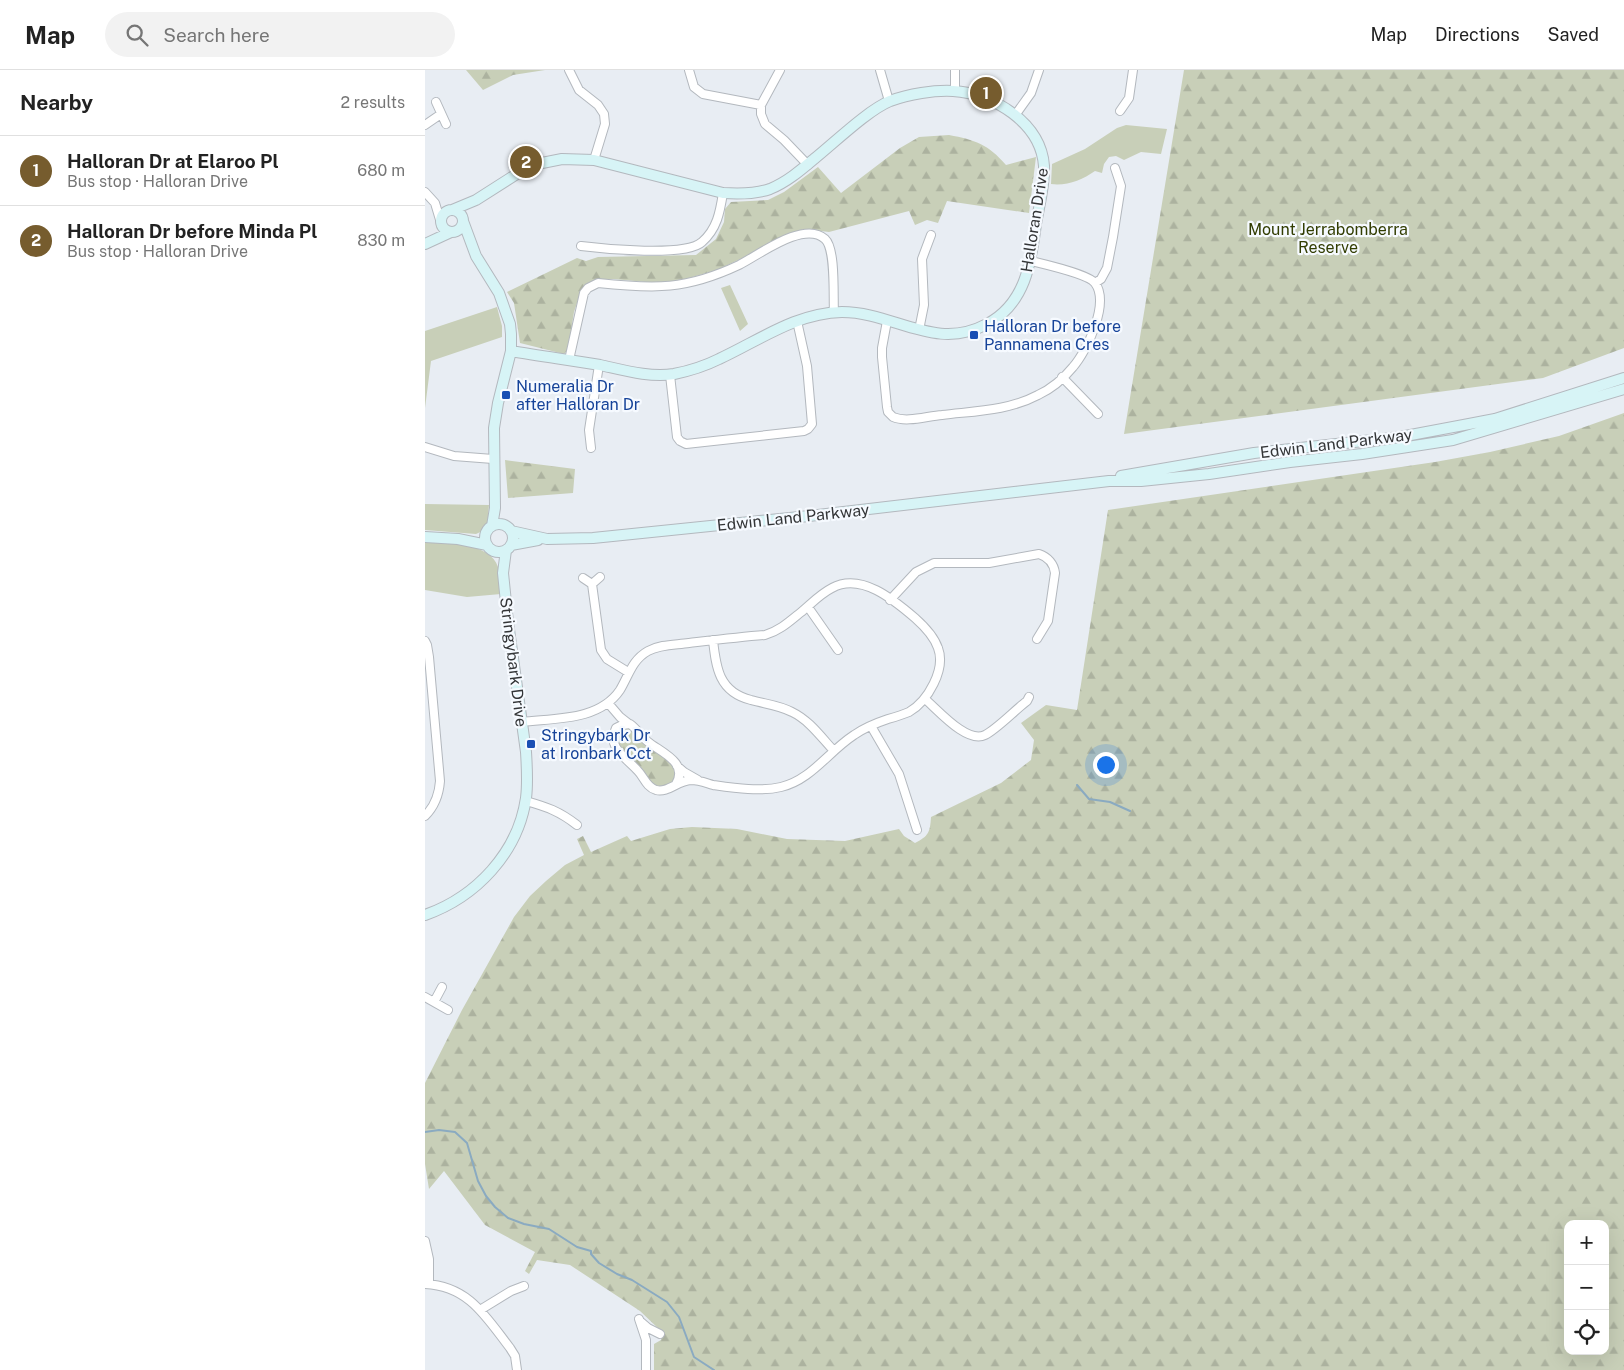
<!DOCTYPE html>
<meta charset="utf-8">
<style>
:root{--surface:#fff;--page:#f2f2f2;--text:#222;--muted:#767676;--line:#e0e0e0;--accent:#765c2e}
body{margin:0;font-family:"Public Sans",sans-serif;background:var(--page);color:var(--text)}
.controls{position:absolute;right:15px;bottom:15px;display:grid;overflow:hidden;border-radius:10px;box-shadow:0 5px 20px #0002}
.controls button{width:45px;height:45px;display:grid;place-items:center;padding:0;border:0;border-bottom:1px solid var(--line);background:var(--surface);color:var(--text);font:25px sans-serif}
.you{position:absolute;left:680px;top:694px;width:18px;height:18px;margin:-12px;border:4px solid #fff;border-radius:50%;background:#1a73e8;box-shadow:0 0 0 8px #1a73e833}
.badge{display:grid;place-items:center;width:32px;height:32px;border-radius:50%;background:var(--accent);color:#fff;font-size:16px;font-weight:700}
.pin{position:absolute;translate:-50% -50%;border:2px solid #fff;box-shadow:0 1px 5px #0006}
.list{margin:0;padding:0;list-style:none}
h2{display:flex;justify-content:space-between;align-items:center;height:65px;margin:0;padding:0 20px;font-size:21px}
h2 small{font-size:16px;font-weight:400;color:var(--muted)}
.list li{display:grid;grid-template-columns:32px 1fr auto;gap:15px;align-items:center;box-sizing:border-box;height:70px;padding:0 20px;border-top:1px solid var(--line)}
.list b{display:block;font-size:19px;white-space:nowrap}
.list p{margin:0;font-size:16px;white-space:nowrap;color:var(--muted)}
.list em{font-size:16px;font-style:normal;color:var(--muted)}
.icon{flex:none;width:28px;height:28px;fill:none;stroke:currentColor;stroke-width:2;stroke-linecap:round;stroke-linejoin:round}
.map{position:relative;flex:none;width:1199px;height:1300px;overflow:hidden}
header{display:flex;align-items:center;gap:30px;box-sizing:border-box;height:70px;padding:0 25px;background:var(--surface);border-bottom:1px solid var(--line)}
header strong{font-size:24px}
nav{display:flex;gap:28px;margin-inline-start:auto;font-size:18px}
.search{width:350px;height:45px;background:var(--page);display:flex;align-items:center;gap:12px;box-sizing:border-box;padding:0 18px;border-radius:28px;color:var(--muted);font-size:19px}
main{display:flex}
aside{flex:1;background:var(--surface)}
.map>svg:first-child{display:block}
</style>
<header>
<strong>Map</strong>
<div class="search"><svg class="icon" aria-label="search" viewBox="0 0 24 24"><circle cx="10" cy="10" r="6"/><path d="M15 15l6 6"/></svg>Search here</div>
<nav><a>Map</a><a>Directions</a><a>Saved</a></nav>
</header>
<main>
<aside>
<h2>Nearby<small>2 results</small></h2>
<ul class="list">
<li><span class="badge">1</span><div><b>Halloran Dr at Elaroo Pl</b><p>Bus stop · Halloran Drive</p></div><em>680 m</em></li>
<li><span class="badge">2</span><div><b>Halloran Dr before Minda Pl</b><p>Bus stop · Halloran Drive</p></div><em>830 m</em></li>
</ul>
</aside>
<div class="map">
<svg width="1199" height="1300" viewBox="0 0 1199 1300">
<defs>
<pattern id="forest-firs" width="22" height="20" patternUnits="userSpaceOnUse" patternTransform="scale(1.25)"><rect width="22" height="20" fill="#c8cfb8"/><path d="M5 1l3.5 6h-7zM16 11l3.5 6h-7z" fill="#acb29f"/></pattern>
</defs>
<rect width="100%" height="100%" fill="#e8edf3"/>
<path fill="#c8cfb8" d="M701 55 742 59 736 84 716 82 699 90 691 86 684 87 679 94 677 103 670 101C657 110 642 116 626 114L627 94 660 79 692 58Z
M305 215 323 254 315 261 296 218Z
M72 237 77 256V267L6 291 0 338V261Z
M0 434 64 435 62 459 51 464 0 460Z
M0 470C20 472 66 473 73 497 75 505 75 515 76 524L42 527 0 520Z"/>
<path fill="url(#forest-firs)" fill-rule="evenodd" d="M41 0H120L88 5 58 20Z
M759 0H1199V278L1118 308 699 364Z
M524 65C550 70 563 74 581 95L611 87 604 143 522 131 513 153 502 150 490 155 484 141 404 162 379 159 292 200 243 214 188 209 166 212 156 221 149 242 143 280 139 284 95 273 89 233 82 222 152 188 161 191 173 187 271 185 291 169 299 152 300 139 306 132 343 130 359 122 393 97 416 123 475 78 494 67Z
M1199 343V1300H229V1274L236 1270 237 1262 215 1241 145 1195 112 1190 104 1204 100 1201 110 1182 60 1155 19 1101 4 1119 0 1094V1013L37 940 89 847 105 826 121 811 140 795 159 785 152 769 158 766 166 782 202 766 206 771 245 759 267 757 312 759 362 769 420 771 474 759 479 766 490 773C504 766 505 762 506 747L576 713 606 690 609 670 596 653 621 635 652 640 683 440 1010 392 1065 382 1134 366ZM1143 1154H1180V1281H1143Z
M80 390 150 399 148 423 83 428Z
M204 657 247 692 251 703C249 717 237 719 226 714L193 676 191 664 194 659Z"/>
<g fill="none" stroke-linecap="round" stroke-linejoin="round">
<path stroke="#8aaac1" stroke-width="2" d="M652 715 664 729 685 732 705 741
M0 1062 14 1060 30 1062 42 1073 53 1111 61 1126 70 1137 83 1148 99 1154 124 1159 152 1177 166 1181V1184L174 1193 192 1204 207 1210 242 1232 254 1247 269 1287 289 1300"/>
<g stroke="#b3b8be" stroke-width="10">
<path id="street" d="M144 0 154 20 173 35 179 44 180 54 169 90
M264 0 269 17 278 24 336 35
M355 0 336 35V44L340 54 359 70 383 95
M455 0 464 31
M530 0V21
M11 32 21 54
M695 41 704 28 708 0
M591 44 606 23 614 0
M0 55 16 44
M0 122 10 133 16 153
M156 176C179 179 261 187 277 172 292 159 295 142 298 123
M670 213 676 209 682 198 688 167 696 116 690 98
M462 251 457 278V287L462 337 463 342 468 347C482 353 502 346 517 345 549 341 583 341 613 325 626 319 639 308 648 297 662 281 685 233 670 213 663 204 618 194 606 191
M494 260 499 235 497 189 506 165
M144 290 159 223 163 218 173 213C230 219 261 220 314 195 334 185 379 150 400 169 411 179 408 226 409 243
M245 305 252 367 255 371 261 374 379 361 383 359 387 354 382 296 372 251
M637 307 673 344
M0 377 29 386 68 389
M166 378 164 360 174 295
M175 507 167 514 176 580 182 589 203 602
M158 508 167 514
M465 530 491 502 509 493H564L614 484C623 487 629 494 630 503L623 551 612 569
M383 537 413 580
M288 570C291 598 294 622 326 630 340 634 354 635 367 642 384 650 396 667 409 681
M0 571 2 575 4 587 15 711C14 725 10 736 0 746
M500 629C513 640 542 674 560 665 572 659 590 640 602 631L604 627
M183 633 195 647 204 654
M97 652C130 648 174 651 195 620 204 605 207 590 223 581 236 574 251 575 264 573 290 570 315 567 340 565 354 561 364 552 375 543 386 534 395 524 407 518 436 502 469 530 490 548 499 556 509 566 513 578 521 599 503 631 484 642 477 645 470 647 463 649 451 653 439 658 429 665 403 682 386 710 356 717 335 722 309 718 288 715 281 713 274 710 266 710 252 711 243 723 231 720 221 717 219 707 213 701 202 688 181 678 191 658L197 655 205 654C212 659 216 666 222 671 235 682 264 692 251 714
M446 656 474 704 492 760
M252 696 259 702 273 710
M101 731C122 737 134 741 152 755
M0 927 23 940
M9 932 17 917
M0 1171 4 1189V1214
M0 1214C44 1216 61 1247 85 1278L90 1286 92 1300
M55 1240 86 1221 99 1216
M214 1249 221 1270V1300
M216 1252 223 1258 235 1264"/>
</g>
<g stroke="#b3b8be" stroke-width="12">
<path id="secondary" d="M27 140 51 130 98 100 117 93 137 89 169 90 298 123C314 124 331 124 345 119 362 112 376 100 389 89 409 73 443 40 465 31 484 24 509 20 528 21 568 23 616 53 619 96 620 115 614 136 611 154 606 194 600 234 562 254 510 282 469 242 417 242 371 243 335 270 294 289 280 296 264 301 249 304 225 308 198 300 175 295 145 290 115 286 86 281
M16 151a11 11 0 1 1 22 0a11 11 0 1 1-22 0Z
M38 151 51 186 74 223 85 254 86 264V281L73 333 69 358 70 438 67 456
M0 174 26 162
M696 406 829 383 975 367 1044 354 1070 349 1199 308
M60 468a14 14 0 1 1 28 0a14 14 0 1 1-28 0Z
M86 461 122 469 168 468 384 446 684 411H716L784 404 865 392 937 384 1028 370 1199 319
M0 467 33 469 62 475
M86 475 113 470
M0 845C51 827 93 783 101 728 103 713 102 698 101 682L83 552 78 503 81 480"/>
</g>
<use href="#street" stroke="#fff" stroke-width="8"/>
<use href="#secondary" stroke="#d7f4f6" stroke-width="10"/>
</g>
<g fill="#1a4fb4" stroke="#f6faff" stroke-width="2">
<rect x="544" y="260" width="10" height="10" rx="2.5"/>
<rect x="76" y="320" width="10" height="10" rx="2.5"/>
<rect x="101" y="669" width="10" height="10" rx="2.5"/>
</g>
<g text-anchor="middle" stroke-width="4.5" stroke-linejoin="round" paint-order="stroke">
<g font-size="16" fill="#333537" stroke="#f6faff">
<text transform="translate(609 150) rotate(-81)" y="6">Halloran Drive</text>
<text transform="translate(911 373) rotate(-7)" y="6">Edwin Land Parkway</text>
<text transform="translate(368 447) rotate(-6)" y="6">Edwin Land Parkway</text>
<text transform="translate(89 592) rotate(83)" y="6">Stringybark Drive</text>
</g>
<g font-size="16" fill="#323d02" stroke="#f6faff">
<text x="903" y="165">Mount Jerrabomberra<tspan x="903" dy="18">Reserve</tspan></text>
</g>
<g font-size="16" fill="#164399" stroke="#f6faff" text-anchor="start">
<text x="559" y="262">Halloran Dr before<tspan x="559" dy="18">Pannamena Cres</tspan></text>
<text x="91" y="322">Numeralia Dr<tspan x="91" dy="18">after Halloran Dr</tspan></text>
<text x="116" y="671">Stringybark Dr<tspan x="116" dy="18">at Ironbark Cct</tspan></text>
</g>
</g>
</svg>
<div class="controls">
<button>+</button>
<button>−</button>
<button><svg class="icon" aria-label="locate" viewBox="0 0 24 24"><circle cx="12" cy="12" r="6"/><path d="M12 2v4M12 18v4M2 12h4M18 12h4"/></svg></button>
</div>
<div class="you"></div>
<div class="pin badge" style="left:561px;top:23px">1</div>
<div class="pin badge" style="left:101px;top:92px">2</div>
</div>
</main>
